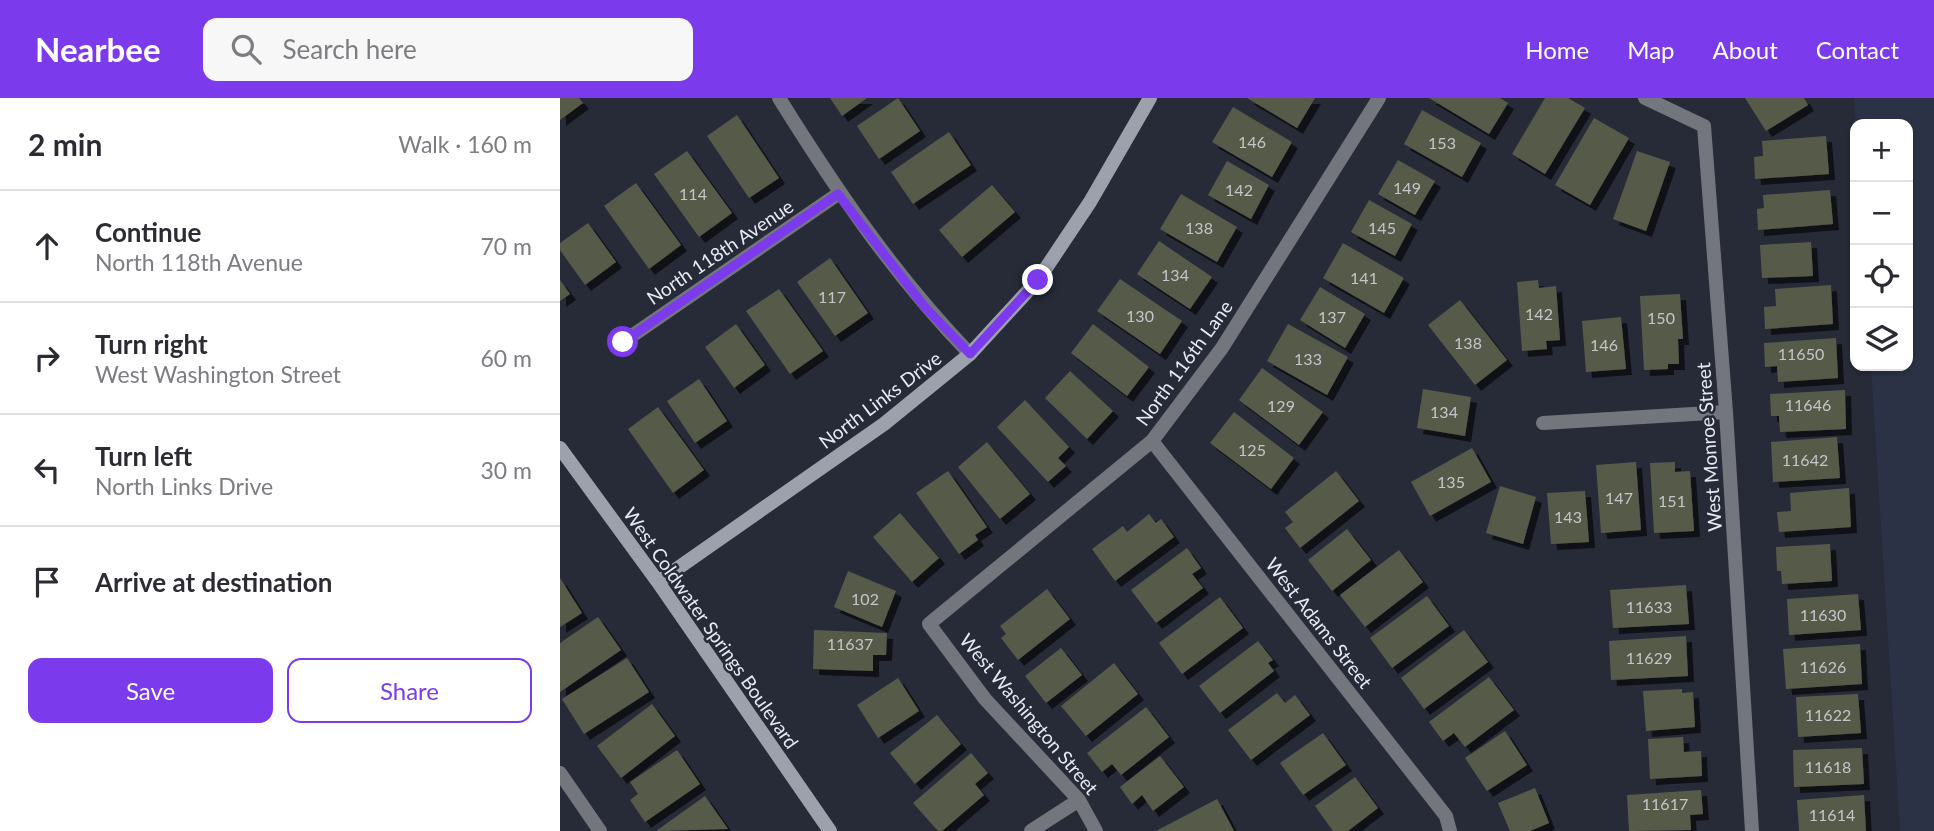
<!DOCTYPE html>
<meta charset="utf-8">
<style>
:root{--surface:#fff;--page:#f7f7f7;--text:#2b2b33;--muted:#7c7c81;--line:#e1e1e2;--accent:#7c3aed}
body{margin:0;font-family:Lato,sans-serif;background:var(--page);color:var(--text)}
.controls{position:absolute;right:21px;top:21px;display:grid;overflow:hidden;border-radius:14px;box-shadow:0 2px 5px #0004}
.controls button{width:63px;height:63px;display:grid;place-items:center;padding:0;border:0;border-bottom:2px solid var(--line);background:var(--surface);color:var(--text);font:35px sans-serif}
.stop{position:absolute;width:21px;height:21px;margin:-16px;border:5px solid #7c3aed;border-radius:50%;background:#fff}
.stop.end{background:#7c3aed;border-color:#fff;box-shadow:0 2px 7px #0008}
.list{margin:0;padding:0;list-style:none}
h2{display:flex;justify-content:space-between;align-items:center;height:91px;margin:0;padding:0 28px;font-size:30px}
h2 small{font-size:23px;font-weight:400;color:var(--muted)}
.list li{display:grid;grid-template-columns:46px 1fr auto;gap:21px;align-items:center;box-sizing:border-box;height:112px;padding:0 28px;border-top:2px solid var(--line)}
.list b{display:block;font-size:26px;white-space:nowrap}
.list p{margin:0;font-size:23px;white-space:nowrap;color:var(--muted)}
.list em{font-size:23px;font-style:normal;color:var(--muted)}
.actions{display:flex;gap:14px;padding:21px 28px}
.actions a{flex:1;padding:16px 0;border:2px solid var(--accent);border-radius:14px;text-align:center;font-size:24px;color:var(--accent)}
.actions .main{background:var(--accent);color:#fff}
.icon{flex:none;width:38px;height:38px;fill:none;stroke:currentColor;stroke-width:2;stroke-linecap:round;stroke-linejoin:round}
.map{position:relative;flex:none;width:1374px;height:733px;overflow:hidden}
header{display:flex;align-items:center;gap:42px;box-sizing:border-box;height:98px;padding:0 35px;background:var(--accent);color:#fff}
header strong{font-size:33px}
nav{display:flex;gap:38px;margin-inline-start:auto;font-size:24px}
.search{width:490px;height:63px;background:var(--page);display:flex;align-items:center;gap:18px;box-sizing:border-box;padding:0 24px;border-radius:14px;color:var(--muted);font-size:26px}
main{display:flex}
aside{flex:1;background:var(--surface)}
.map>svg:first-child{display:block}
</style>
<header>
<strong>Nearbee</strong>
<div class="search"><svg class="icon" aria-label="search" viewBox="0 0 24 24"><circle cx="10" cy="10" r="6"/><path d="M15 15l6 6"/></svg>Search here</div>
<nav><a>Home</a><a>Map</a><a>About</a><a>Contact</a></nav>
</header>
<main>
<aside>
<h2>2 min<small>Walk · 160 m</small></h2>
<ul class="list">
<li><svg class="icon" aria-label="ahead" viewBox="0 0 24 24"><path d="M12 20V5M6 11l6-6 6 6"/></svg><div><b>Continue</b><p>North 118th Avenue</p></div><em>70 m</em></li>
<li><svg class="icon" aria-label="right" viewBox="0 0 24 24"><path d="M7 20v-9h11M14 6l5 5-5 5"/></svg><div><b>Turn right</b><p>West Washington Street</p></div><em>60 m</em></li>
<li><svg class="icon" aria-label="left" viewBox="0 0 24 24"><path d="M17 20v-9H6M10 6l-5 5 5 5"/></svg><div><b>Turn left</b><p>North Links Drive</p></div><em>30 m</em></li>
<li><svg class="icon" aria-label="arrive" viewBox="0 0 24 24"><path d="M6 21V4h12l-3 4 3 4H6"/></svg><div><b>Arrive at destination</b></div></li>
</ul>
<div class="actions"><a class="main">Save</a><a>Share</a></div>
</aside>
<div class="map">
<svg width="1374" height="733" viewBox="0 0 1374 733">
<defs>
<filter id="shadow"><feDropShadow dx="6" dy="6" stdDeviation="0" flood-color="#0009"/></filter>
</defs>
<rect width="100%" height="100%" fill="#272b38"/>
<path fill="#2c3245" d="M1294 0H1374V733H1340L1311 268H1348V26H1296Z"/>
<path fill="#575a4a" filter="url(#shadow)" d="M0 0H19L23 5 0 22Z
M270 0H307L282 18Z
M338 0 360 33 319 61 297 28Z
M687 0H755L737 30Z
M869 0H940L948 5 929 36Z
M985 0H1008L1025 10 985 76 952 56Z
M1185 0H1244L1248 7 1206 33Z
M673 9 732 44 712 79 652 44Z
M862 12 921 45 902 79 844 46Z
M177 17 219 80 189 100 147 38Z
M1034 20 1069 40 1030 107 995 87Z
M389 34 411 67 353 106 331 74Z
M1266 38 1269 76 1195 81 1194 59 1203 58 1202 43Z
M127 53 172 115 139 139 94 76Z
M1077 53 1110 64 1086 133 1053 121Z
M838 62 875 83 855 117 818 96Z
M667 63 709 87 691 121 648 97Z
M76 85 121 147 89 171 44 108Z
M432 87 455 114 402 159 379 132Z
M1270 92 1273 126 1198 132 1197 111 1204 110 1203 97Z
M621 96 677 129 657 164 600 131Z
M809 102 852 126 835 158 791 134Z
M28 125 56 164 25 187 0 152V145Z
M599 143 652 179 630 211 577 176Z
M1251 144 1253 178 1202 180 1200 147Z
M783 145 844 180 824 215 763 180Z
M270 160 308 215 275 238 237 184Z
M560 181 622 223 600 256 537 213Z
M0 182 10 196 0 203Z
M978 182 979 190 996 188 1000 242 986 243 987 251 962 253 957 184Z
M1271 187 1273 226 1205 231 1204 209 1216 208 1215 191Z
M760 189 805 216 785 250 740 222Z
M219 191 263 253 230 276 186 213Z
M1120 196 1123 241H1118L1119 266H1108V271L1084 272 1080 198Z
M900 202 947 262 915 287 868 227Z
M1061 219 1066 271 1026 274 1022 223Z
M176 226 205 267 174 290 145 249Z
M533 226 589 269 567 298 511 255Z
M728 226 788 259 767 297 707 263Z
M1276 240 1278 280 1218 284 1217 268 1205 269 1204 245Z
M702 270 763 314 739 347 679 302Z
M510 273 553 313 527 341 485 300Z
M139 281 167 323 135 345 107 303Z
M863 291 911 299 905 338 857 330Z
M1285 292 1286 331 1220 334 1219 318H1211L1210 296Z
M465 302 509 349 498 360 506 368 488 384 437 329Z
M98 309 144 372 113 395 68 331Z
M674 314 734 360 711 391 650 345Z
M1277 339 1280 380 1213 384 1211 344Z
M427 344 470 396 440 421 398 369Z
M912 350 931 384 870 418 851 384Z
M1076 364 1081 432 1041 435 1036 367Z
M1115 364V374L1130 373 1134 433 1094 435 1090 365Z
M388 373 427 429 415 437 418 442 399 456 356 395Z
M776 373 799 403 740 450 725 430 733 424 725 414Z
M940 388 976 399 963 446 926 435Z
M1289 390 1291 429 1219 434 1217 414 1231 413 1230 395Z
M1025 393 1029 444 991 446 987 395Z
M340 415 379 460 352 484 313 439Z
M589 416 596 425 601 421 614 439 555 483 532 451 563 428 567 434Z
M787 431 811 462 772 493 748 462Z
M1270 446 1272 483 1222 486 1221 473H1217L1216 449Z
M627 450 641 470 632 476 643 490 596 525 571 492Z
M839 452 863 484 805 529 780 497Z
M288 473 336 493 322 529 274 509Z
M0 480 22 515 0 529Z
M1126 487 1129 526 1053 530 1050 492Z
M487 491 510 521 458 562 441 540 446 536 440 528Z
M1298 496 1301 532 1229 537 1227 501Z
M867 498 889 528 832 570 810 540Z
M660 499 683 530 622 576 599 545Z
M38 519 61 552 0 594V545Z
M254 532 327 535 326 557H313V573L253 571Z
M904 532 928 564 864 611 841 580Z
M1126 538 1128 578 1051 582 1049 543Z
M698 543 713 562 708 565 714 573 660 615 639 588Z
M1300 546 1302 586 1226 591 1223 551Z
M501 550 522 577 486 605 465 578Z
M67 560 89 594 24 636 2 601Z
M554 565 578 596 526 638 501 608Z
M929 579 954 612 905 649 894 635 883 643 869 624Z
M338 580 359 613 318 640 297 607Z
M1122 591V595L1133 594 1135 629 1086 633 1083 593Z
M717 595 725 605 735 597 750 617 691 662 668 632Z
M1298 596 1301 635 1238 639 1236 599Z
M92 606 115 638 61 680 37 648Z
M586 609 609 639 561 677 552 666 542 674 527 655Z
M377 617 401 646 355 686 330 655Z
M945 633 967 667 927 693 905 660Z
M763 635 786 667 743 697 720 665Z
M1123 639 1124 654 1141 653 1142 678 1090 681 1088 641Z
M1302 650 1304 686 1234 689 1233 652Z
M117 652 140 686 85 724 70 702 78 696 70 684Z
M411 655 428 675 415 686 424 697 382 733H378L353 705Z
M600 658 624 689 593 713 582 697 572 706 560 689Z
M795 679 818 710 788 733H773L755 708Z
M975 690 989 725 970 733H950L938 705Z
M1141 692 1143 716 1130 717 1131 732 1069 733 1067 697Z
M1304 697 1306 733H1239L1237 702Z
M145 698 168 731 96 733Z
M657 701 674 733H596Z"/>
<g fill="none" stroke-linecap="round" stroke-linejoin="round">
<path stroke="#74767d" stroke-width="14" d="M219 0C277 93 334 177 410 256
M1085 0 1144 28 1166 314 1192 733
M63 244 278 96
M983 325 1166 314
M592 343 886 718 890 733
M0 675 40 733
M471 733 519 702
M536 733 519 702 425 601 369 526 592 343 662 250 819 0"/>
<path stroke="#9da1ac" stroke-width="14" d="M0 350 98 484 270 733
M98 484 324 326 410 256 478 182 530 104 590 0"/>
</g>
<g fill="none" stroke-linecap="round" stroke-linejoin="round">
<path stroke="#7c3aed" stroke-width="9" d="M63 244 278 96 364 208 410 256 478 182"/>
</g>
<g text-anchor="middle" stroke-width="5" stroke-linejoin="round" paint-order="stroke">
<g font-size="16" fill="#c3c6c9">
<text x="692" y="50">146</text>
<text x="882" y="51">153</text>
<text x="847" y="96">149</text>
<text x="679" y="98">142</text>
<text x="133" y="102">114</text>
<text x="639" y="136">138</text>
<text x="822" y="136">145</text>
<text x="615" y="183">134</text>
<text x="804" y="186">141</text>
<text x="272" y="205">117</text>
<text x="979" y="222">142</text>
<text x="580" y="224">130</text>
<text x="772" y="225">137</text>
<text x="1101" y="226">150</text>
<text x="908" y="251">138</text>
<text x="1044" y="253">146</text>
<text x="1241" y="262">11650</text>
<text x="748" y="267">133</text>
<text x="1248" y="313">11646</text>
<text x="721" y="314">129</text>
<text x="884" y="320">134</text>
<text x="692" y="358">125</text>
<text x="1245" y="368">11642</text>
<text x="891" y="390">135</text>
<text x="1059" y="406">147</text>
<text x="1112" y="409">151</text>
<text x="1008" y="425">143</text>
<text x="305" y="507">102</text>
<text x="1089" y="515">11633</text>
<text x="1263" y="523">11630</text>
<text x="290" y="552">11637</text>
<text x="1089" y="566">11629</text>
<text x="1263" y="575">11626</text>
<text x="1268" y="623">11622</text>
<text x="1268" y="675">11618</text>
<text x="1105" y="712">11617</text>
<text x="1272" y="723">11614</text>
</g>
<g font-size="19" fill="#e7eaf3" stroke="#272b38">
<text transform="translate(160 154) rotate(-34)" y="7">North 118th Avenue</text>
<text transform="translate(624 265) rotate(-54)" y="7">North 116th Lane</text>
<text transform="translate(320 302) rotate(-37)" y="7">North Links Drive</text>
<text transform="translate(1149 349) rotate(-94)" y="7">West Monroe Street</text>
<text transform="translate(759 525) rotate(52)" y="7">West Adams Street</text>
<text transform="translate(151 530) rotate(55)" y="7">West Coldwater Springs Boulevard</text>
<text transform="translate(469 616) rotate(50)" y="7">West Washington Street</text>
</g>
</g>
</svg>
<div class="controls">
<button>+</button>
<button>−</button>
<button><svg class="icon" aria-label="locate" viewBox="0 0 24 24"><circle cx="12" cy="12" r="6"/><path d="M12 2v4M12 18v4M2 12h4M18 12h4"/></svg></button>
<button><svg class="icon" aria-label="layers" viewBox="0 0 24 24"><path d="M12 4l9 5-9 5-9-5zM3 14l9 5 9-5"/></svg></button>
</div>
<div class="stop" style="left:63px;top:244px"></div>
<div class="stop end" style="left:478px;top:182px"></div>
</div>
</main>
